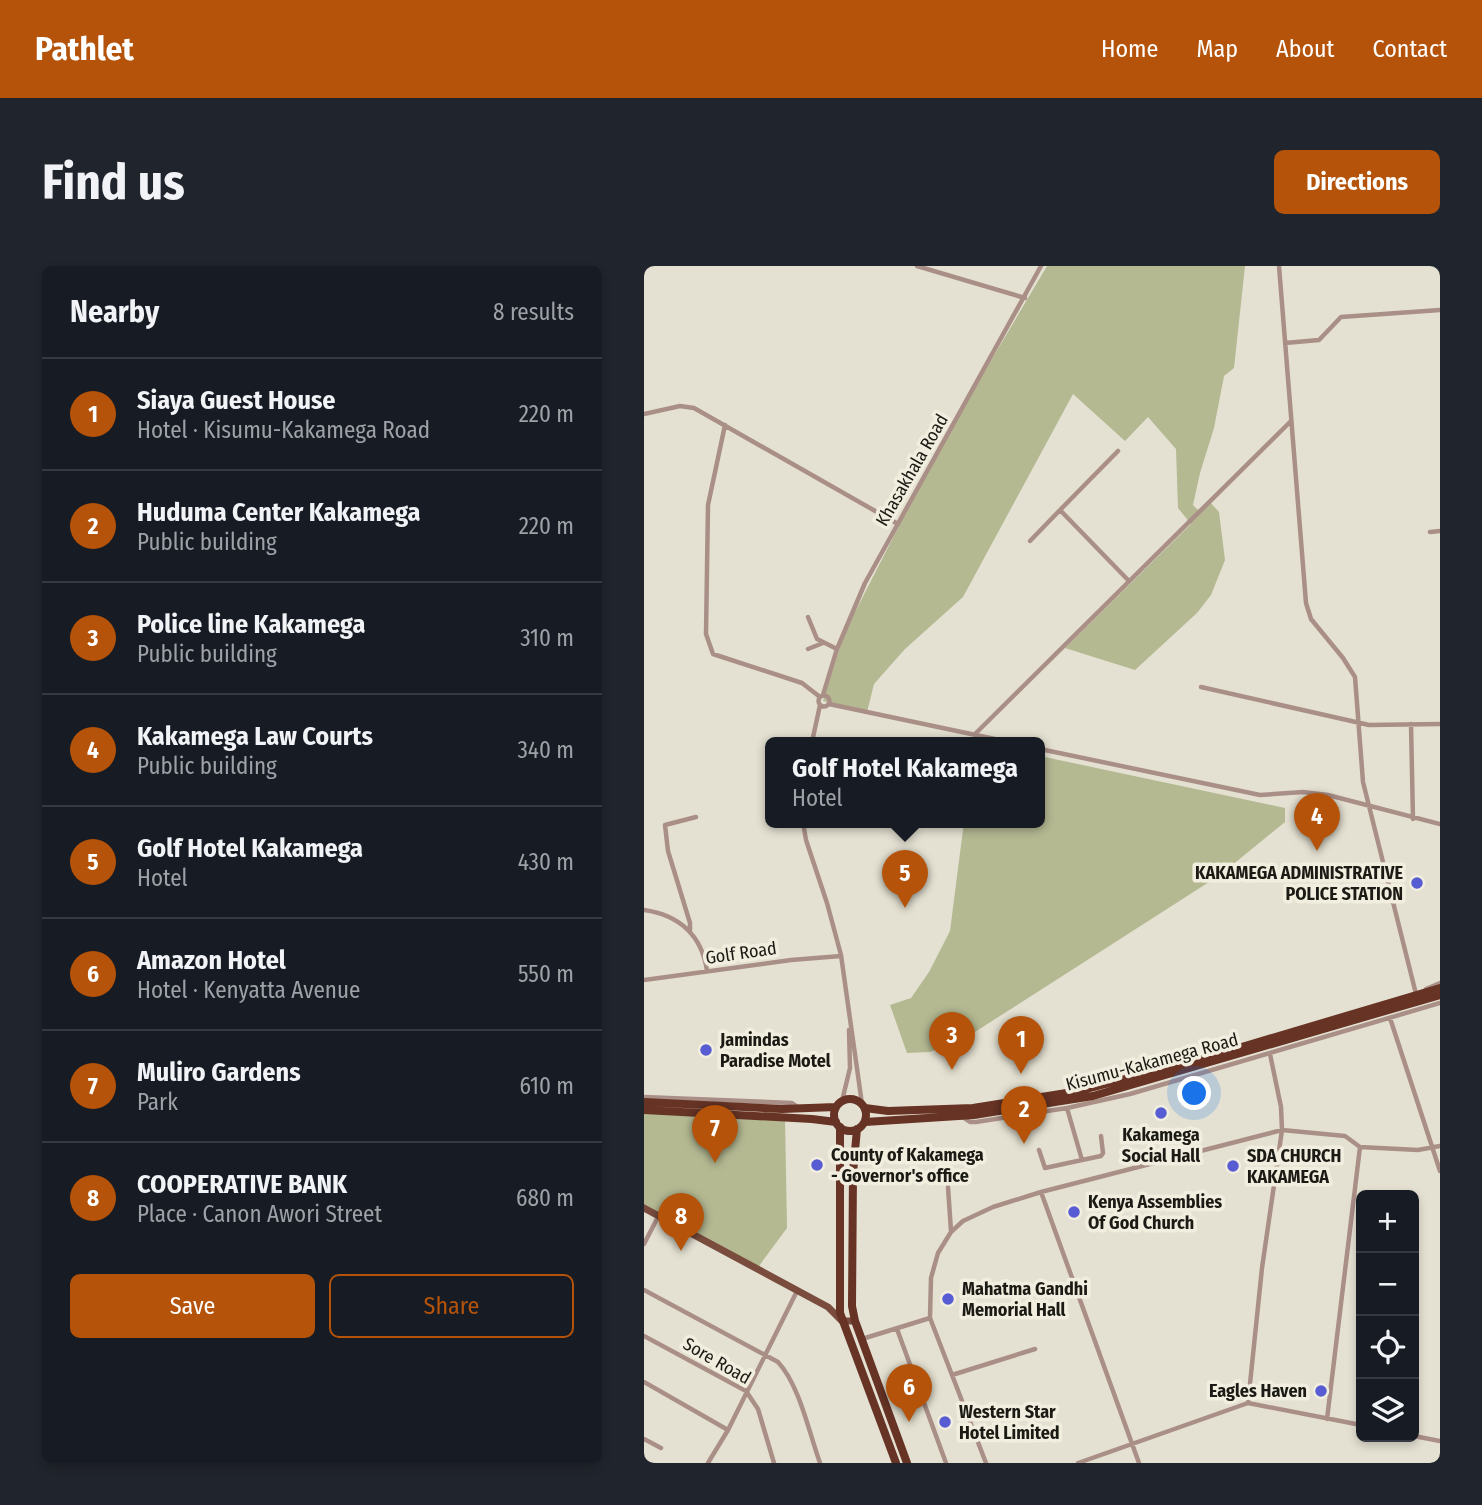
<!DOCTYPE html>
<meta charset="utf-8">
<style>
:root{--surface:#171b24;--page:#20242c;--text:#f1f3f6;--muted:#9ea1a6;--line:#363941;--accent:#b45309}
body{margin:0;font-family:"Fira Sans Condensed",sans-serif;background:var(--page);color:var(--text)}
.controls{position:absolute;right:21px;bottom:21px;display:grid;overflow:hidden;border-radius:10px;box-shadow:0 4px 10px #0003}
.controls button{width:63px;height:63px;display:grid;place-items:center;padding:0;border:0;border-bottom:2px solid var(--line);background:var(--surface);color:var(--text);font:35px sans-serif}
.you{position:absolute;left:551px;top:828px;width:24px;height:24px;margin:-18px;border:5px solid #fff;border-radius:50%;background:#1a73e8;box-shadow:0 0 0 10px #1a73e833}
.badge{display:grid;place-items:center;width:46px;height:46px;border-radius:50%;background:var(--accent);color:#fff;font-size:23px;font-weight:700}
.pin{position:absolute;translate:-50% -58px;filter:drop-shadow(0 2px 4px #0008)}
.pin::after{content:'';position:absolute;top:37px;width:24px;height:21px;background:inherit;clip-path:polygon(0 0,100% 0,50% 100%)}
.popup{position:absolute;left:121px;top:471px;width:280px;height:91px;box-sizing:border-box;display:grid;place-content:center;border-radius:10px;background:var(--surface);filter:drop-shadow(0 2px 5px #0005);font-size:23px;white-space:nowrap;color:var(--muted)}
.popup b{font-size:26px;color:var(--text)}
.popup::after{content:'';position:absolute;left:50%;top:100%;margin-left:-14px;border:14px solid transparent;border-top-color:var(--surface)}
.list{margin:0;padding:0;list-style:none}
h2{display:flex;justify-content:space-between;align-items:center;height:91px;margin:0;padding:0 28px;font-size:30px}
h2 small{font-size:23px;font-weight:400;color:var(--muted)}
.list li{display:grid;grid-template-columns:46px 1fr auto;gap:21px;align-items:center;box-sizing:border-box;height:112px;padding:0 28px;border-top:2px solid var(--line)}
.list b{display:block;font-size:26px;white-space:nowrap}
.list p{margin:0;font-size:23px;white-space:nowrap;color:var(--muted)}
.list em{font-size:23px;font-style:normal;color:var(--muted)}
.actions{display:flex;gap:14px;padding:21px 28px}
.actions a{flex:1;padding:16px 0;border:2px solid var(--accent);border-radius:10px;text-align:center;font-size:24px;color:var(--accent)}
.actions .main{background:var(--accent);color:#fff}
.icon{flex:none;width:38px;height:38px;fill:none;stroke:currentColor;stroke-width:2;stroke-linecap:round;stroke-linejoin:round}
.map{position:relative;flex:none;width:796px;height:1197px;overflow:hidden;border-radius:10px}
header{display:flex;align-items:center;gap:42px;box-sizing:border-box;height:98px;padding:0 35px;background:var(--accent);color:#fff}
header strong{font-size:33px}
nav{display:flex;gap:38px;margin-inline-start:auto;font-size:24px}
.intro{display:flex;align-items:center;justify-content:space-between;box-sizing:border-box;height:168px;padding:0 42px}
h1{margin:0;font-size:49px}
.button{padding:18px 32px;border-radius:10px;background:var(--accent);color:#fff;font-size:24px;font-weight:700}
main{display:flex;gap:42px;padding:0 42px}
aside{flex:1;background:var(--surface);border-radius:10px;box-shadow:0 4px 10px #0003}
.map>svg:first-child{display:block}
</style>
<header>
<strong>Pathlet</strong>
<nav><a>Home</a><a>Map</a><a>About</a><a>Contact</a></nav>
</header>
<div class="intro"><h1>Find us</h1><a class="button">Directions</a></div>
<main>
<aside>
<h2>Nearby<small>8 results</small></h2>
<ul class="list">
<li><span class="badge">1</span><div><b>Siaya Guest House</b><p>Hotel · Kisumu-Kakamega Road</p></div><em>220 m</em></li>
<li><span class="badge">2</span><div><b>Huduma Center Kakamega</b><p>Public building</p></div><em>220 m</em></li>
<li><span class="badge">3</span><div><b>Police line Kakamega</b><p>Public building</p></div><em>310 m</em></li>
<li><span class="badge">4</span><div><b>Kakamega Law Courts</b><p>Public building</p></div><em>340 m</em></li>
<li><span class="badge">5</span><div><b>Golf Hotel Kakamega</b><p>Hotel</p></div><em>430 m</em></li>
<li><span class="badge">6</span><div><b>Amazon Hotel</b><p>Hotel · Kenyatta Avenue</p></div><em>550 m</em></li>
<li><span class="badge">7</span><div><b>Muliro Gardens</b><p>Park</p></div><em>610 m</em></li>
<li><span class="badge">8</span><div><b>COOPERATIVE BANK</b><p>Place · Canon Awori Street</p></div><em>680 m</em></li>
</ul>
<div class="actions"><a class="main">Save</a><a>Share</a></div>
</aside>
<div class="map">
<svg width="796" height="1197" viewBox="0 0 796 1197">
<rect width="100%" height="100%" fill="#e4e1d2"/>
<path fill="#b4b992" d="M403 0H601L590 102 580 110 570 162 556 207 549 239 555 245 565 235 575 246 581 294 567 329 553 347 491 404 421 382 547 258 534 242 532 183 504 151 481 175 429 128 319 331 261 383 230 418 223 446 179 435 197 378 210 348 256 258 326 130Z
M396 490 641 542V556L576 609 320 773 286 786 263 787 246 739 267 732 285 706 306 665 320 556H396Z
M0 844 141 851 143 962 112 1004 0 943Z"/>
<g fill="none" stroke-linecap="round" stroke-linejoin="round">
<path stroke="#aa8f87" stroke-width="4.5" d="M273 0 381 32
M635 0 662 337 667 353 699 392 711 411 719 516 772 728
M641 77 675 74 697 51 796 44
M0 148 36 140 50 142 254 258
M81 159 64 239 62 368 69 388 158 417 176 431
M474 185 416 244 484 314
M786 266 796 265
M386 275 416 244
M164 351 173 373 193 383
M164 383 179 377
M557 421 725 459 796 458
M179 429 193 383 221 317 397 0
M174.5 435a5.5 5.5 0 1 1 11 0a5.5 5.5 0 1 1-11 0Z
M185 438 365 476
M767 458 769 553
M331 468 647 155
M168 476 176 439
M396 483 616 529 659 526 684 529 796 558
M159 556 162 574 183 637 197 689 218 838
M0 644C35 649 58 669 63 705
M46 664V657L24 585 21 559 52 551
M0 714 147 694 197 690
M782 723 796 717
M746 752 796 905
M0 831 148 837 155 842
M198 835 206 802 205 764
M320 852 326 856H332L423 842 486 828 796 737
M395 884 401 902 438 894 423 842
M438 894 457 890 459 887 457 870
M304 921 307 965
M397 926 495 1197
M0 978 14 951
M0 1024 134 1096C156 1120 165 1167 176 1197
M286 1052 342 1197
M253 1063 302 1197
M0 1070 102 1125 114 1143 130 1197
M218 1073 286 1052 287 1012 294 987 307 966 319 955 349 941 397 926 638 864 701 870 716 881 774 884 796 880
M308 1109 391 1083
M0 1116 84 1164
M604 1137 618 1002 638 864 637 841 626 788
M683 1153 716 881
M770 1170 796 1175
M0 1173 17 1182
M64 1197 84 1164 153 1025
M434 1197 604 1137 717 1159"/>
<path stroke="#794c3e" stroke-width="7" d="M0 942 184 1041 198 1055H211"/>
<path stroke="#663325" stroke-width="8" d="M190 849a16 16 0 1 1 32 0a16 16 0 1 1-32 0Z
M0 836 138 843 192 841
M221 842 244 845 329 842 435 825 561 792 796 722
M0 844 168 853 192 856
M221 856 330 849 449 830 796 729
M196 861V1047L252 1197
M213 863 209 907 208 1040 211 1055 263 1197"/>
</g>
<g fill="#575cd3" stroke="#f1eedf" stroke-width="2.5">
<circle cx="773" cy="617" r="7"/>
<circle cx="62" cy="784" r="7"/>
<circle cx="517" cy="847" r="7"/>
<circle cx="173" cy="899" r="7"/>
<circle cx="589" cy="900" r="7"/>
<circle cx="430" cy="946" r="7"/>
<circle cx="304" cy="1033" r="7"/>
<circle cx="677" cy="1125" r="7"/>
<circle cx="301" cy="1156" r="7"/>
</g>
<g text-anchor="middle" stroke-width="7" stroke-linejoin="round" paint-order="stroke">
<g font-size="18" fill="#1b1a14" stroke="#f1eedf">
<text transform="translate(268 204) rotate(-60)" y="6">Khasakhala Road</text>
<text transform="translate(97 687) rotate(-8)" y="6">Golf Road</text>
<text transform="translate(508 796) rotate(-15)" y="6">Kisumu-Kakamega Road</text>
<text transform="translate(73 1095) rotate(30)" y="6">Sore Road</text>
</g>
<g font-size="18" font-weight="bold" fill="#1b1a14" stroke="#f1eedf" text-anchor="start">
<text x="759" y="613" text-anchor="end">KAKAMEGA ADMINISTRATIVE<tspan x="759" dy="21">POLICE STATION</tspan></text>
<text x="76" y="780">Jamindas<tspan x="76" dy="21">Paradise Motel</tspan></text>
<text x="517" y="875" text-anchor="middle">Kakamega<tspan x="517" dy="21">Social Hall</tspan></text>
<text x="187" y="895">County of Kakamega<tspan x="187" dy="21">- Governor's office</tspan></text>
<text x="603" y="896">SDA CHURCH<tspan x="603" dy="21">KAKAMEGA</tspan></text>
<text x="444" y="942">Kenya Assemblies<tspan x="444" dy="21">Of God Church</tspan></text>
<text x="318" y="1029">Mahatma Gandhi<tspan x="318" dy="21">Memorial Hall</tspan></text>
<text x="663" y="1131" text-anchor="end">Eagles Haven</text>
<text x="315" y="1152">Western Star<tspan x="315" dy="21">Hotel Limited</tspan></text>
</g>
</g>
</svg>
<div class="controls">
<button>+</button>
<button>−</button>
<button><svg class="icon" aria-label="locate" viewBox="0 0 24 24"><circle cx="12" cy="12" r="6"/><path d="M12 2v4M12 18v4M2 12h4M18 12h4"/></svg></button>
<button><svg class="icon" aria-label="layers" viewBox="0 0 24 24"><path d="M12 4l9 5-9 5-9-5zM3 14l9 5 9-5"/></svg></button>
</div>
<div class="you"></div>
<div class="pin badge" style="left:377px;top:808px">1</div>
<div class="pin badge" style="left:380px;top:878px">2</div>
<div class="pin badge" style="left:308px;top:804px">3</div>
<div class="pin badge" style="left:673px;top:585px">4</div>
<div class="pin badge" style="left:261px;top:642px">5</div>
<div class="popup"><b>Golf Hotel Kakamega</b>Hotel</div>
<div class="pin badge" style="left:265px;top:1156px">6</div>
<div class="pin badge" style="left:71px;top:897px">7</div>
<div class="pin badge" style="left:37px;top:985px">8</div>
</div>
</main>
